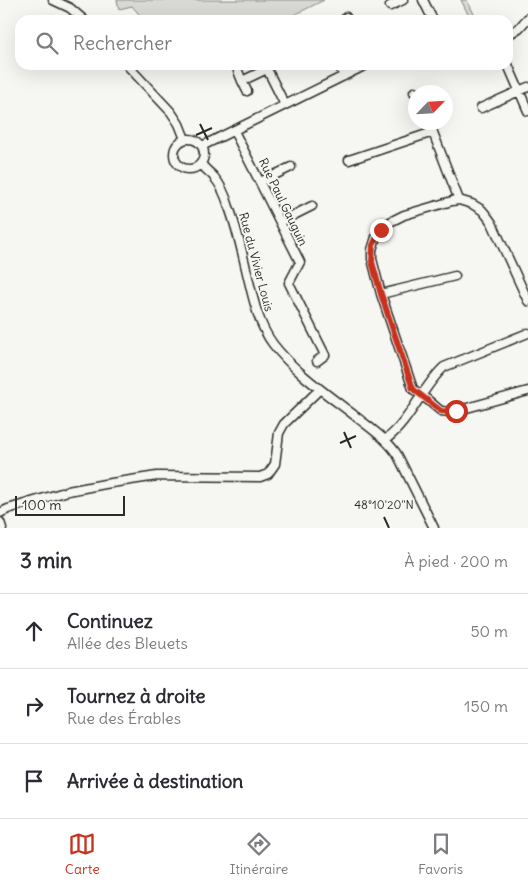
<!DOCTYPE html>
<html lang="fr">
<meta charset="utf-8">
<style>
:root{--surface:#fff;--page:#f7f7f7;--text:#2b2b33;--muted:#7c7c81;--line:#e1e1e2;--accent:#c8321e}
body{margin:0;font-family:Delius,sans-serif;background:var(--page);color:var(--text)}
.compass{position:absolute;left:408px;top:85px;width:45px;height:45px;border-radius:50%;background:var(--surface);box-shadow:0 5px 20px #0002;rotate:65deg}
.scale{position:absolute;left:15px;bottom:12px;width:110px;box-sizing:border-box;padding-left:5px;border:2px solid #2b2b2b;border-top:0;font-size:14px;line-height:18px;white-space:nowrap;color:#2b2b2b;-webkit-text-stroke:4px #f6f6f2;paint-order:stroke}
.stop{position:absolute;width:15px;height:15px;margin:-11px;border:4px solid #c8321e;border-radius:50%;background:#fff}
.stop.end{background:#c8321e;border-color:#fff;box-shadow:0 1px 5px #0008}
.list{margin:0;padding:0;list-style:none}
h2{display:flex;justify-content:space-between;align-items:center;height:65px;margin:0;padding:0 20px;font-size:21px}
h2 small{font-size:16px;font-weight:400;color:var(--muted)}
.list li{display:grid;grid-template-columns:32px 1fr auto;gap:15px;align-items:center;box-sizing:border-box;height:75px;padding:0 20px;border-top:1px solid var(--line)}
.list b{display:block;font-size:19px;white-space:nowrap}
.list p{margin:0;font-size:16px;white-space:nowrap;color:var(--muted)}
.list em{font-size:16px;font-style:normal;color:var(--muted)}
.icon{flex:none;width:28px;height:28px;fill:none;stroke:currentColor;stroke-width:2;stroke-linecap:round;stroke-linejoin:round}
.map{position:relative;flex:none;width:528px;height:528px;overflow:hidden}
.search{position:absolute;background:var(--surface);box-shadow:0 5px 20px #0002;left:15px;right:15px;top:15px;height:55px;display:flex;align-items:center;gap:12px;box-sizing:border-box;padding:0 18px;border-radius:15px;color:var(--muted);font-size:19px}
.sheet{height:290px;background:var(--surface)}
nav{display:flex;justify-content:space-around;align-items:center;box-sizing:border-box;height:70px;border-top:1px solid var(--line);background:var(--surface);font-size:14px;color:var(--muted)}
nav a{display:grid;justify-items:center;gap:2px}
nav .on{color:var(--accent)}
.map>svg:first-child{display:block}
</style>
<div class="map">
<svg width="528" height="528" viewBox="0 0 528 528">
<rect width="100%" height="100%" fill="#f6f6f2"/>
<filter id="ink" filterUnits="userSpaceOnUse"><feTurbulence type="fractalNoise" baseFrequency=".02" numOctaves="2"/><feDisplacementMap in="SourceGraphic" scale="10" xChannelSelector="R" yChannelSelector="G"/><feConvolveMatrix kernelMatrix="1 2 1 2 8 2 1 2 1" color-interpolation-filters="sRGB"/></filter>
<g filter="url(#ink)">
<path fill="#d9d9d5" stroke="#828280" d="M117 0H324L284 20H144L132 6 119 9Z
M461 0H467L477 20H471Z"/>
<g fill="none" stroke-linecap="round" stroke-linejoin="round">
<g stroke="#2b2b2b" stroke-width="11">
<path id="street" d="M53 0 70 8 84 20
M423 0 433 20
M390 6 403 0
M346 17 348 20
M508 35 519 28 528 18
M127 65 171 112 179 124 185 139
M265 65 285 105
M339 65 344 76
M508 65 528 111
M238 71 242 81 267 69
M242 81 247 91
M414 92 416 94
M481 108 528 87
M429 122 459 200
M234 131 300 262 289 283 325 355 317 361
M174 154a15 15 0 1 1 30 0a15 15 0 1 1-30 0Z
M202 146 366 65
M349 160 433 132
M201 163C204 169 210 172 214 177 221 185 226 197 229 207 237 229 242 251 247 273 253 298 258 324 273 344 296 374 330 396 359 419 373 430 389 441 398 456L434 528
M260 182 291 167
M280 222 312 206
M381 294 455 276
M528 301 492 223 487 216 482 210 472 204 459 200 452 201 404 215 390 222 381 230 376 237 372 250V259L381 294 413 389 429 401 436 407 441 411 450 412 456 411 528 391
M385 440C411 421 421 388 444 367L528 333
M0 513 8 509 68 491 105 484 157 476 260 477 268 474 275 464 279 433 284 424 320 389
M0 522 2 528"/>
</g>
<use href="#street" stroke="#f6f6f2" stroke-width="8"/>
</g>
</g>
<g fill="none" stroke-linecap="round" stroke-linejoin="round" filter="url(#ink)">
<path stroke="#c8321e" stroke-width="6" d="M381 230 373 245 372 262 381 294 413 389 441 411 450 412 456 411"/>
</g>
<path fill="none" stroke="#2b2b2b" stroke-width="2" d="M200 124 208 140M196 135 212 128M344 432 351 448M340 443 356 436M384 517 389 528"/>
<g text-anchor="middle" stroke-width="4" stroke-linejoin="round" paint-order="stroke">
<g font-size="12" fill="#2b2b2b" stroke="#f6f6f2">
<text transform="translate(283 202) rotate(64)" y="4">Rue Paul Gauguin</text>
<text transform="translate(256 262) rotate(75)" y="4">Rue du Vivier Louis</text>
</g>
</g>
<g font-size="12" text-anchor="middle" fill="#2b2b2b" stroke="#f6f6f2" stroke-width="4" stroke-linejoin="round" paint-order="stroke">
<text x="384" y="509">48°10'20"N</text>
</g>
</svg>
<svg class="compass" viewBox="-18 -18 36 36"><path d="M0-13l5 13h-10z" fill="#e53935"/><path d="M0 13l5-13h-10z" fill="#7c7c81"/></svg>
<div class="scale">100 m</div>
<div class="stop" style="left:456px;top:411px"></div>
<div class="stop end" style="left:381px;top:230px"></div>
<div class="search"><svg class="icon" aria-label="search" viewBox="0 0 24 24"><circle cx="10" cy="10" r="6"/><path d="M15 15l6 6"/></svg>Rechercher</div>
</div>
<section class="sheet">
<h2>3 min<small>À pied · 200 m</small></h2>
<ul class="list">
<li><svg class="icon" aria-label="ahead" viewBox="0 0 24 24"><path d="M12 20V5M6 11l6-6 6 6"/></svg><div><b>Continuez</b><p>Allée des Bleuets</p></div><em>50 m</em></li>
<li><svg class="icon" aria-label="right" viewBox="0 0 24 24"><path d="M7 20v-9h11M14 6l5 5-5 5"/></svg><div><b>Tournez à droite</b><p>Rue des Érables</p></div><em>150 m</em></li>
<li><svg class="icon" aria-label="arrive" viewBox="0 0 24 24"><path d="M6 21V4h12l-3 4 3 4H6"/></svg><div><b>Arrivée à destination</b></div></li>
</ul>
</section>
<nav>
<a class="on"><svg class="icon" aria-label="map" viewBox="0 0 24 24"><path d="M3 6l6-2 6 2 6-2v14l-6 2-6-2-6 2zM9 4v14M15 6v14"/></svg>Carte</a>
<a><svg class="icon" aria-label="directions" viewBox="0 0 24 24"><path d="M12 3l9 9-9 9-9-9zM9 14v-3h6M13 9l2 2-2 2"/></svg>Itinéraire</a>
<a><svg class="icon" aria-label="saved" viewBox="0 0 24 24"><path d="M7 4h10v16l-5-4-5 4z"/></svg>Favoris</a>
</nav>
